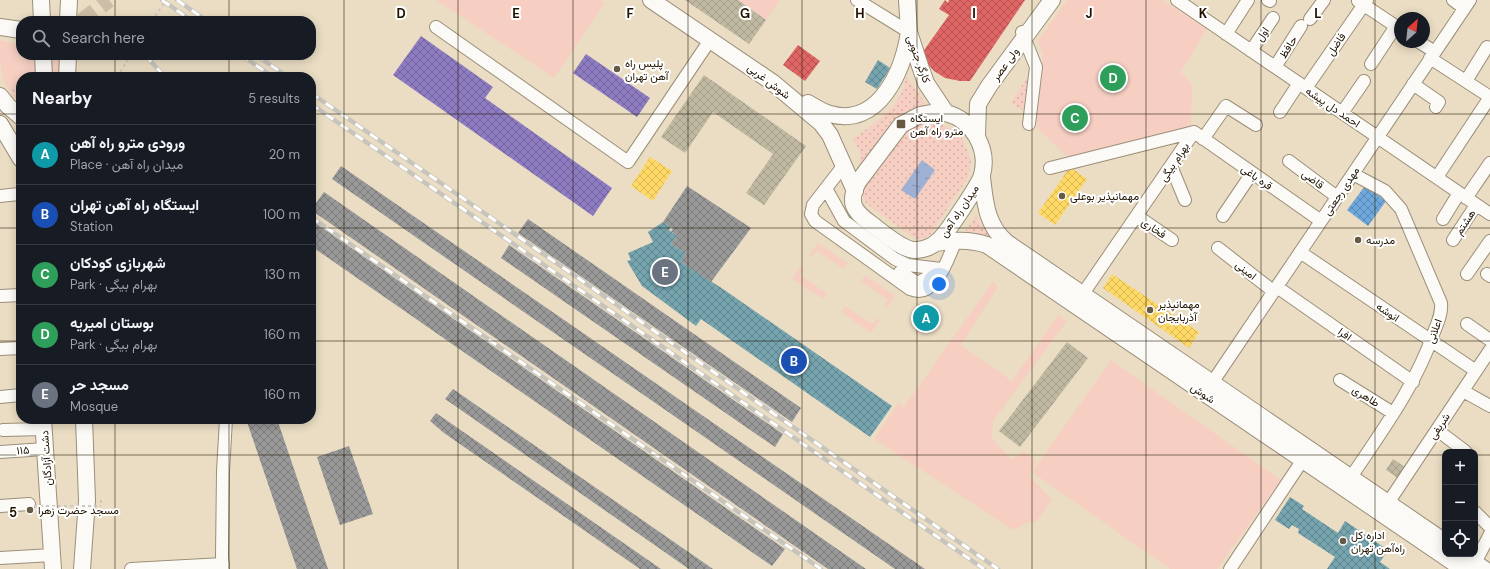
<!DOCTYPE html>
<meta charset="utf-8">
<style>
:root{--surface:#171b24;--page:#20242c;--text:#f1f3f6;--muted:#9ea1a6;--line:#363941;--accent:#d93025}
body{margin:0;font-family:"DM Sans",Vazirmatn,sans-serif;background:var(--page);color:var(--text)}
.controls{position:absolute;right:12px;bottom:12px;display:grid;overflow:hidden;border-radius:8px;box-shadow:0 2px 10px #0003}
.controls button{width:36px;height:36px;display:grid;place-items:center;padding:0;border:0;border-bottom:1px solid var(--line);background:var(--surface);color:var(--text);font:20px sans-serif}
.compass{position:absolute;left:1394px;top:12px;width:36px;height:36px;border-radius:50%;background:var(--surface);box-shadow:0 2px 10px #0003;rotate:27deg}
.you{position:absolute;left:939px;top:284px;width:14px;height:14px;margin:-10px;border:3px solid #fff;border-radius:50%;background:#1a73e8;box-shadow:0 0 0 6px #1a73e833}
.badge{display:grid;place-items:center;width:26px;height:26px;border-radius:50%;background:var(--accent);color:#fff;font-size:13px;font-weight:700}
.pin{position:absolute;translate:-50% -50%;border:2px solid #fff;box-shadow:0 1px 4px #0006}
.list{margin:0;padding:0;list-style:none}
h2{display:flex;justify-content:space-between;align-items:center;height:52px;margin:0;padding:0 16px;font-size:17px}
h2 small{font-size:13px;font-weight:400;color:var(--muted)}
.list li{display:grid;grid-template-columns:26px 1fr auto;gap:12px;align-items:center;box-sizing:border-box;height:60px;padding:0 16px;border-top:1px solid var(--line)}
.list b{display:block;font-size:15px;white-space:nowrap}
.list p{margin:0;font-size:13px;white-space:nowrap;color:var(--muted)}
.list em{font-size:13px;font-style:normal;color:var(--muted)}
.icon{flex:none;width:22px;height:22px;fill:none;stroke:currentColor;stroke-width:2;stroke-linecap:round;stroke-linejoin:round}
.map{position:relative;flex:none;width:1490px;height:569px;overflow:hidden}
.search{position:absolute;background:var(--surface);box-shadow:0 2px 10px #0003;left:16px;top:16px;width:300px;height:44px;display:flex;align-items:center;gap:10px;box-sizing:border-box;padding:0 14px;border-radius:16px;color:var(--muted);font-size:15px}
.panel{position:absolute;background:var(--surface);box-shadow:0 2px 10px #0003;left:16px;top:72px;width:300px;height:352px;border-radius:16px}
.map>svg:first-child{display:block}
</style>
<div class="map">
<svg width="1490" height="569" viewBox="0 0 1490 569">
<defs>
<pattern id="grass-dots" width="8" height="8" patternUnits="userSpaceOnUse"><rect width="8" height="8" fill="#f6cfc2"/><path d="M2 2h.1M6 6h.1" fill="none" stroke="#d2b1a5" stroke-width="1.8" stroke-linecap="round"/></pattern>
<pattern id="water-ripples" width="26" height="14" patternUnits="userSpaceOnUse"><rect width="26" height="14" fill="#9eb0d3"/><path d="M2 4q2-2 4 0t4 0M15 11q2-2 4 0t4 0" fill="none" stroke="#8896b3"/></pattern>
<pattern id="homes-cross-hatch" width="8" height="8" patternUnits="userSpaceOnUse"><rect width="8" height="8" fill="#ffd966"/><path d="M0 0l8 8M0 8l8-8" fill="none" stroke="#dab957"/></pattern>
<pattern id="shops-cross-hatch" width="8" height="8" patternUnits="userSpaceOnUse"><rect width="8" height="8" fill="#e06666"/><path d="M0 0l8 8M0 8l8-8" fill="none" stroke="#b55352"/></pattern>
<pattern id="offices-cross-hatch" width="8" height="8" patternUnits="userSpaceOnUse"><rect width="8" height="8" fill="#8e7cc3"/><path d="M0 0l8 8M0 8l8-8" fill="none" stroke="#73649c"/></pattern>
<pattern id="schools-cross-hatch" width="8" height="8" patternUnits="userSpaceOnUse"><rect width="8" height="8" fill="#6fa8dc"/><path d="M0 0l8 8M0 8l8-8" fill="none" stroke="#5b88b0"/></pattern>
<pattern id="public-cross-hatch" width="8" height="8" patternUnits="userSpaceOnUse"><rect width="8" height="8" fill="#76a5af"/><path d="M0 0l8 8M0 8l8-8" fill="none" stroke="#60858c"/></pattern>
<pattern id="industry-cross-hatch" width="8" height="8" patternUnits="userSpaceOnUse"><rect width="8" height="8" fill="#999"/><path d="M0 0l8 8M0 8l8-8" fill="none" stroke="#7c7c7a"/></pattern>
<pattern id="building-cross-hatch" width="8" height="8" patternUnits="userSpaceOnUse"><rect width="8" height="8" fill="#c0b9a2"/><path d="M0 0l8 8M0 8l8-8" fill="none" stroke="#a59e8a"/></pattern>
</defs>
<rect width="100%" height="100%" fill="#eaddc4"/>
<path fill="url(#grass-dots)" d="M1031 71 1028 113 1011 103Z
M906 76 929 108 858 172 861 154 853 139C877 122 902 107 906 76Z
M934 122 950 128 962 138 971 160 969 176 930 235 923 239 914 238 867 204 863 198V189L900 135 917 124Z
M976 215 981 225 995 241 974 232H965Z"/>
<path fill="#f6cfc2" d="M436 0H600L605 3 554 78Z
M738 0H780L766 20Z
M1067 0H1163L1207 29 1181 72 1192 84 1191 131 1071 160 1039 130 1036 120 1043 55 1038 41Z
M0 40 21 45V55H74L78 77H21V105C0 82 0 73 0 40Z
M818 243 848 263 844 269 817 251 812 257 809 255Z
M801 266 804 268 800 275 827 293 823 299 792 279Z
M865 275 895 296 887 308 884 306 888 300 861 281Z
M993 281 998 287 961 345 1012 381 1058 315 1067 321 993 421 992 438 1012 460 1023 451 1036 462 1029 476 1052 499 1036 522H1029L1013 530 874 439 898 403 904 407Z
M845 306 872 324 877 318 880 320 871 333 841 312Z
M1111 360 1281 480 1217 569H1170L1032 472Z"/>
<path fill="url(#water-ripples)" d="M922 160 935 170 915 199 901 190Z"/>
<path fill="url(#homes-cross-hatch)" d="M650 157 672 171 653 201 631 186Z
M1070 167 1087 179 1055 225 1038 213Z
M1112 274 1199 332 1189 348 1103 288Z"/>
<path fill="url(#shops-cross-hatch)" d="M945 0 948 3 949 0H1025L970 81H960L945 78 934 71 927 63 922 53 949 15 939 9Z
M798 45 820 61 805 81 783 65Z"/>
<path fill="url(#offices-cross-hatch)" d="M421 36 493 87 485 98 612 188 593 216 393 75Z
M586 54 650 98 637 117 573 73Z"/>
<path fill="url(#schools-cross-hatch)" d="M1365 186 1386 201 1368 226 1347 210Z"/>
<path fill="url(#public-cross-hatch)" d="M878 60 890 68 877 89 865 82Z
M663 222 671 227 669 230 677 236 671 244 686 253 681 262 723 289 892 406 870 437 701 319 696 326 642 286 627 261 631 260 628 253 653 242 648 232Z
M919 304 941 319 933 331 912 316Z
M1290 497 1304 506 1302 509 1338 533 1345 521 1388 550 1380 562 1390 569H1327L1335 557 1298 533 1299 529 1292 525 1289 529 1275 520Z"/>
<path fill="url(#industry-cross-hatch)" d="M341 166 925 569H895L332 179Z
M687 186 751 228 711 282 681 262 686 253 671 244 677 236 671 231 673 229 663 222Z
M324 192 866 569H828L311 210Z
M528 219 801 408 792 422 518 233Z
M311 220 785 549 772 566 311 246Z
M509 245 783 434 775 447 501 258Z
M453 389 713 569H689L448 401 445 399Z
M436 413 661 569H640L444 433 430 421Z
M246 419H277L328 569H297Z
M349 446 373 514 340 525 317 457Z"/>
<path fill="url(#building-cross-hatch)" d="M685 0H738L766 20 749 44Z
M704 75 806 146 764 205 746 193 773 154 713 112 685 153 661 137Z
M1067 342 1088 358 1020 447 999 431Z
M1393 459 1405 467 1398 478 1386 470Z"/>
<g fill="none" stroke-linecap="round" stroke-linejoin="round">
<path stroke="#ccbfa7" stroke-width="16" stroke-dasharray="16 8" stroke-linecap="butt" d="M82 21 109 0"/>
<g stroke="#9b8f79" stroke-width="14">
<path id="minor" d="M857 0 909 32
M1177 0 1490 214
M1268 0 1270 1
M1453 0 1464 8
M1358 1 1400 29
M1310 19 1324 0
M436 27 628 162 710 40
M1022 32 1036 67 1029 124
M1226 34 1248 0
M1419 42 1435 52
M1251 51 1273 18
M1430 58 1490 97
M1371 64 1396 26
M1275 67 1301 26
M1466 81 1487 47
M1413 84 1439 102 1436 107
M1306 88 1367 0
M1280 112 1299 83
M1342 113 1364 81
M1194 132 1321 221
M1203 139 1226 106 1256 125
M1289 161 1337 197
M844 165 813 205 811 214 815 221 910 289C936 300 948 258 956 240
M1171 166 1185 200
M1050 168 1194 132
M1437 177 1490 97
M828 192 844 221 895 259 908 265 941 269
M0 196 19 194
M1466 198 1490 163
M1137 216 1172 240
M1223 216 1252 173
M1443 219 1459 193
M1453 240 1476 205
M1218 248 1273 291
M1300 252 1476 371
M900 272 918 283 940 270
M1467 274 1490 241
M1487 274 1490 276
M1277 287 1413 382
M1082 295 1194 132
M0 296 21 295
M1467 324 1490 340
M0 349 21 348
M1340 380 1393 413
M1212 383 1470 0
M1463 391 1490 406
M0 397 21 395
M3 430 44 429
M1437 430 1465 451
M0 452 45 449
M1351 477C1382 431 1416 385 1434 332 1438 322 1442 313 1441 303L1401 209 1385 191 1353 174
M1388 503 1490 350
M0 506 29 504
M1475 512 1490 527
M0 558 52 555
M1475 563 1490 534
M131 569 223 564
M223 569 222 556 223 472 226 419
M1230 569 1302 461"/>
</g>
<g stroke="#9b8f79" stroke-width="18">
<path id="major" d="M41 0 42 21
M651 0 772 82 821 123 830 135 855 191
M907 0 909 32 919 63 926 83 946 113
M68 21 69 0
M0 27 21 30
M43 55 44 77
M67 77 68 55
M0 96 8 106 21 117
M808 103C815 107 822 112 830 114 879 128 903 71 909 32
M931 113C935 113 942 112 946 113 973 120 989 149 982 175 980 183 946 235 938 241 933 246 924 250 916 250 903 251 881 231 870 223 853 211 848 202 858 182L901 125 920 115Z
M0 124 21 159
M977 136 978 104 989 86 1052 0
M982 177C985 202 986 224 1006 242L1445 542
M936 243C953 240 970 239 987 245L1463 569
M43 419 53 569
M1462 554 1484 569
M82 569 87 500 84 419"/>
</g>
<path stroke="#ccc8c1" stroke-width="2" stroke-dasharray="3 3" stroke-linecap="butt" d="M117 77 131 55
M12 90 21 93
M101 500V506"/>
<use href="#minor" stroke="#fcfaf6" stroke-width="12"/>
<use href="#major" stroke="#fcfaf6" stroke-width="16"/>
<g stroke="#c7c4bc" stroke-width="4.5">
<path id="rail" d="M162 0 192 21
M177 0 207 21
M145 55 165 77
M241 55 273 77
M256 55 288 77
M311 93 998 569
M311 104 984 569
M311 217 821 569"/>
</g>
<use href="#rail" stroke="#fff" stroke-width="3" stroke-dasharray="9" stroke-linecap="butt"/>
<path stroke="#ccc8c1" stroke-width="2" stroke-dasharray="3 3" stroke-linecap="butt" d="M152 21 166 0
M34 506H101"/>
</g>
<path fill="none" stroke="#1f1300" stroke-width="1" stroke-opacity="0.55" d="M115 0V21M229 0V21M344 0V569M458 0V569M573 0V569M688 0V569M802 0V569M917 0V569M1032 0V569M1146 0V569M1261 0V569M1375 0V569M115 55V77M229 55V77M0 114H21M311 114H1490M0 228H21M311 228H1490M0 341H21M311 341H1490M115 419V569M229 419V569M0 455H1445M1475 455H1490"/>
<g fill="#665a45" stroke="#fff" stroke-width="1.5">
<circle cx="617" cy="69" r="4"/>
<rect x="896" y="119" width="10" height="10" rx="2"/>
<circle cx="1062" cy="196" r="4"/>
<circle cx="1358" cy="240" r="4"/>
<circle cx="1150" cy="310" r="4"/>
<circle cx="30" cy="510" r="4"/>
<circle cx="1343" cy="541" r="4"/>
</g>
<g text-anchor="middle" stroke-width="4" stroke-linejoin="round" paint-order="stroke">
<g font-size="11" fill="#1f1300" stroke="#fff">
<text transform="translate(1262 34) rotate(-55)" y="4">اول</text>
<text transform="translate(1336 44) rotate(-56)" y="4">فاضل</text>
<text transform="translate(1288 47) rotate(-58)" y="4">حافظ</text>
<text transform="translate(919 59) rotate(70)" y="4">کارگر جنوبی</text>
<text transform="translate(1005 64) rotate(-54)" y="4">ولی عصر</text>
<text transform="translate(769 81) rotate(37)" y="4">شوش غربی</text>
<text transform="translate(1333 107) rotate(34)" y="4">احمد دل پیشه</text>
<text transform="translate(1174 162) rotate(-56)" y="4">بهرام بیگی</text>
<text transform="translate(1257 177) rotate(35)" y="4">قره باغی</text>
<text transform="translate(1313 179) rotate(37)" y="4">قاضی</text>
<text transform="translate(1341 191) rotate(-56)" y="4">مهدی رجعتی</text>
<text transform="translate(959 211) rotate(-56)" y="4">میدان راه آهن</text>
<text transform="translate(1465 222) rotate(-57)" y="4">هشتم</text>
<text transform="translate(1154 228) rotate(34)" y="4">فخاری</text>
<text transform="translate(1246 270) rotate(38)" y="4">امینی</text>
<text transform="translate(1388 312) rotate(34)" y="4">انوشه</text>
<text transform="translate(1434 331) rotate(-70)" y="4">اعلانی</text>
<text transform="translate(1345 334) rotate(35)" y="4">افرا</text>
<text transform="translate(1203 393) rotate(34)" y="4">شوش</text>
<text transform="translate(1366 396) rotate(32)" y="4">طاهری</text>
<text transform="translate(1439 426) rotate(-56)" y="4">شریفی</text>
<text transform="translate(23 450) rotate(-4)" y="4">۱۱۵</text>
<text transform="translate(46 458) rotate(-94)" y="4">دشت آزادگان</text>
</g>
<g font-size="11" fill="#1f1300" stroke="#fff" text-anchor="start">
<text x="625" y="67">پلیس راه<tspan x="625" dy="13">آهن تهران</tspan></text>
<text x="910" y="122">ایستگاه<tspan x="910" dy="13">مترو راه آهن</tspan></text>
<text x="1070" y="200">مهمانپذیر بوعلی</text>
<text x="1366" y="244">مدرسه</text>
<text x="1158" y="308">مهمانپذیر<tspan x="1158" dy="13">آذربایجان</tspan></text>
<text x="38" y="514">مسجد حضرت زهرا</text>
<text x="1351" y="539">اداره کل<tspan x="1351" dy="13">راه‌آهن تهران</tspan></text>
</g>
</g>
<g font-size="13" text-anchor="middle" font-weight="bold" fill="#1f1300" stroke="#fff" stroke-width="4" stroke-linejoin="round" paint-order="stroke">
<text x="401" y="18">D</text>
<text x="516" y="18">E</text>
<text x="630" y="18">F</text>
<text x="745" y="18">G</text>
<text x="860" y="18">H</text>
<text x="974" y="18">I</text>
<text x="1089" y="18">J</text>
<text x="1203" y="18">K</text>
<text x="1318" y="18">L</text>
<text x="13" y="517">5</text>
</g>
</svg>
<div class="controls">
<button>+</button>
<button>−</button>
<button><svg class="icon" aria-label="locate" viewBox="0 0 24 24"><circle cx="12" cy="12" r="6"/><path d="M12 2v4M12 18v4M2 12h4M18 12h4"/></svg></button>
</div>
<svg class="compass" viewBox="-18 -18 36 36"><path d="M0-13l5 13h-10z" fill="#e53935"/><path d="M0 13l5-13h-10z" fill="#9ea1a6"/></svg>
<div class="you"></div>
<div class="pin badge" style="left:926px;top:318px;background:#0f9aa8">A</div>
<div class="pin badge" style="left:794px;top:361px;background:#1a4fb4">B</div>
<div class="pin badge" style="left:1075px;top:118px;background:#2e9e5b">C</div>
<div class="pin badge" style="left:1113px;top:78px;background:#2e9e5b">D</div>
<div class="pin badge" style="left:665px;top:272px;background:#6b7280">E</div>
<div class="search"><svg class="icon" aria-label="search" viewBox="0 0 24 24"><circle cx="10" cy="10" r="6"/><path d="M15 15l6 6"/></svg>Search here</div>
<section class="panel">
<h2>Nearby<small>5 results</small></h2>
<ul class="list">
<li><span class="badge" style="background:#0f9aa8">A</span><div><b>ورودی مترو راه آهن</b><p>Place · میدان راه آهن</p></div><em>20 m</em></li>
<li><span class="badge" style="background:#1a4fb4">B</span><div><b>ایستگاه راه آهن تهران</b><p>Station</p></div><em>100 m</em></li>
<li><span class="badge" style="background:#2e9e5b">C</span><div><b>شهربازی کودکان</b><p>Park · بهرام بیگی</p></div><em>130 m</em></li>
<li><span class="badge" style="background:#2e9e5b">D</span><div><b>بوستان امیریه</b><p>Park · بهرام بیگی</p></div><em>160 m</em></li>
<li><span class="badge" style="background:#6b7280">E</span><div><b>مسجد حر</b><p>Mosque</p></div><em>160 m</em></li>
</ul>
</section>
</div>
